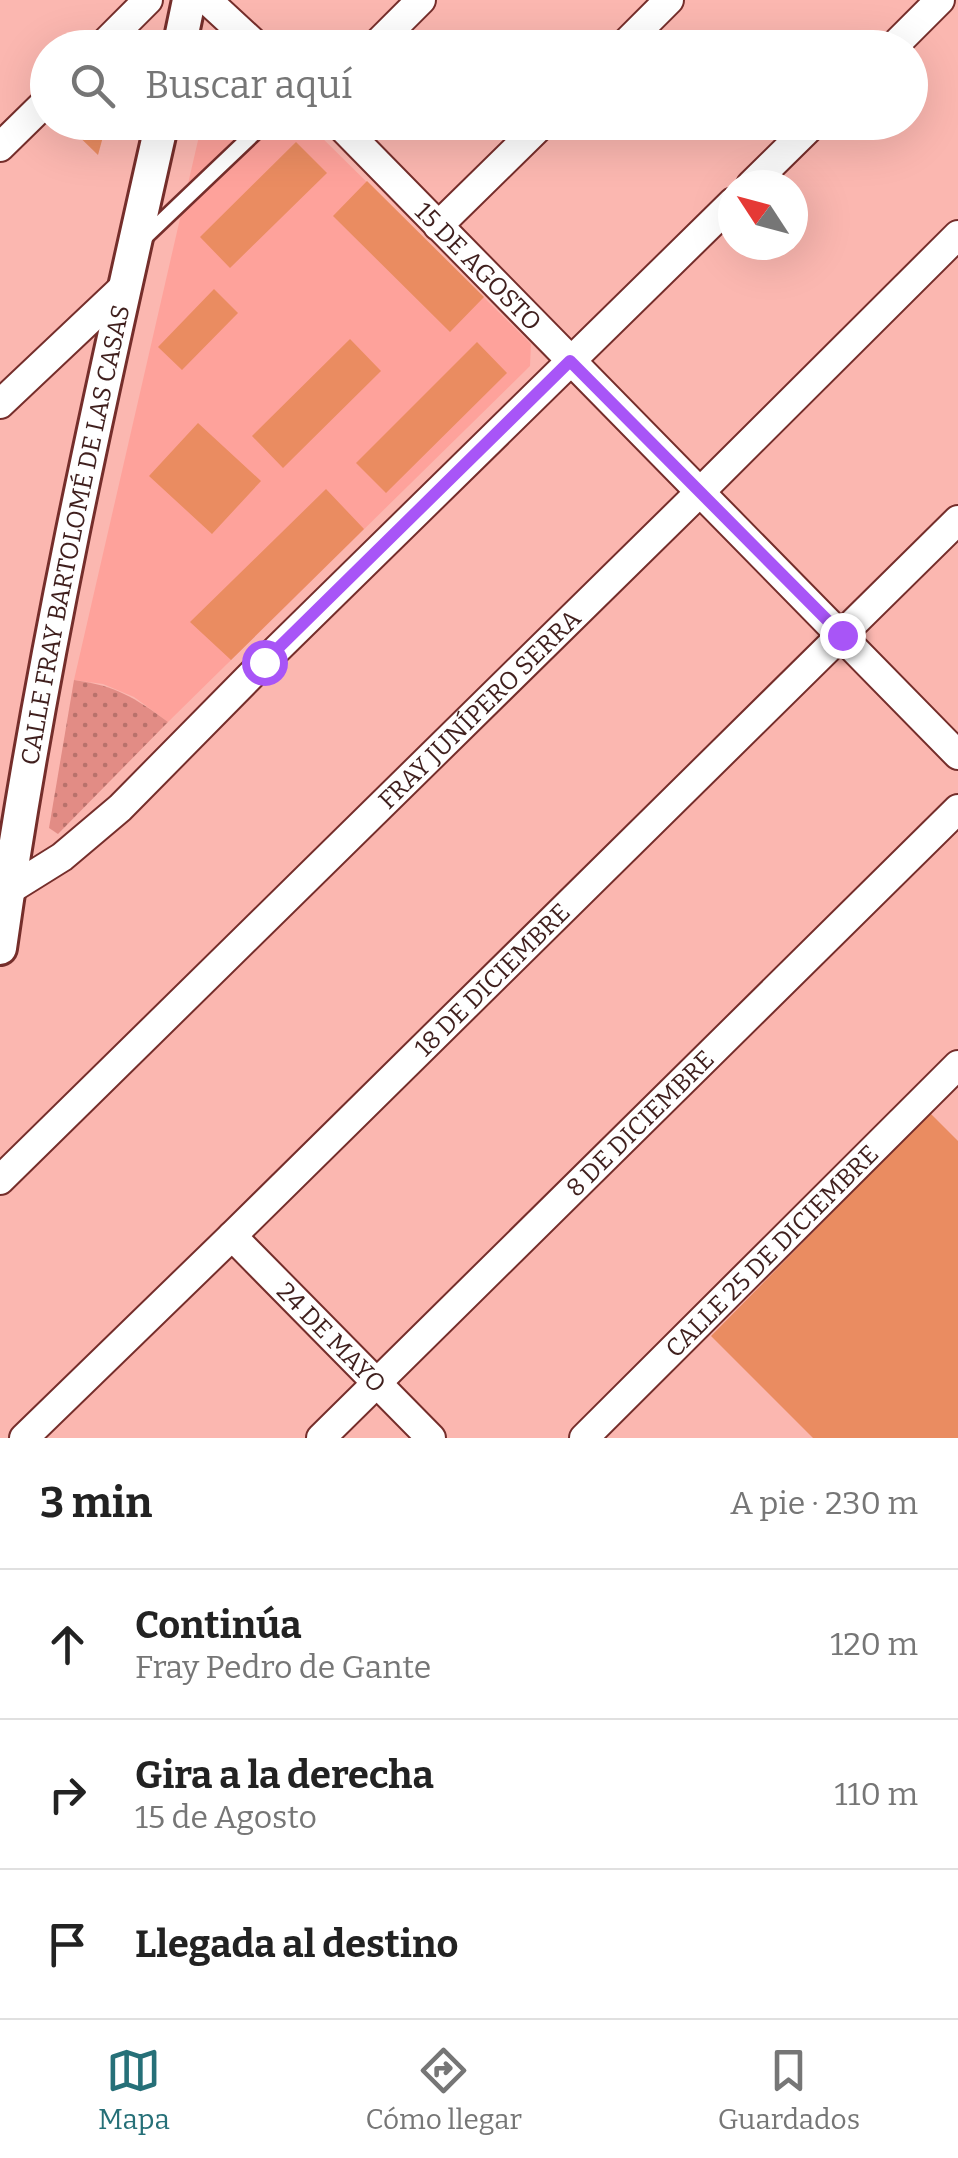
<!DOCTYPE html>
<html lang="es">
<meta charset="utf-8">
<style>
:root{--surface:#fff;--page:#f2f2f2;--text:#222;--muted:#767676;--line:#e0e0e0;--accent:#267078}
body{margin:0;font-family:Bitter,serif;background:var(--page);color:var(--text)}
.compass{position:absolute;left:718px;top:170px;width:90px;height:90px;border-radius:50%;background:var(--surface);box-shadow:0 10px 40px #0002;rotate:306deg}
.stop{position:absolute;width:30px;height:30px;margin:-22px;border:8px solid #a855f7;border-radius:50%;background:#fff}
.stop.end{background:#a855f7;border-color:#fff;box-shadow:0 2px 10px #0008}
.list{margin:0;padding:0;list-style:none}
h2{display:flex;justify-content:space-between;align-items:center;height:130px;margin:0;padding:0 40px;font-size:42px}
h2 small{font-size:32px;font-weight:400;color:var(--muted)}
.list li{display:grid;grid-template-columns:65px 1fr auto;gap:30px;align-items:center;box-sizing:border-box;height:150px;padding:0 40px;border-top:2px solid var(--line)}
.list b{display:block;font-size:38px;white-space:nowrap}
.list p{margin:0;font-size:32px;white-space:nowrap;color:var(--muted)}
.list em{font-size:32px;font-style:normal;color:var(--muted)}
.icon{flex:none;width:55px;height:55px;fill:none;stroke:currentColor;stroke-width:2;stroke-linecap:round;stroke-linejoin:round}
.map{position:relative;flex:none;width:958px;height:1438px;overflow:hidden}
.search{position:absolute;background:var(--surface);box-shadow:0 10px 40px #0002;left:30px;right:30px;top:30px;height:110px;display:flex;align-items:center;gap:25px;box-sizing:border-box;padding:0 35px;border-radius:55px;color:var(--muted);font-size:38px}
.sheet{height:580px;background:var(--surface)}
nav{display:flex;justify-content:space-around;align-items:center;box-sizing:border-box;height:140px;border-top:2px solid var(--line);background:var(--surface);font-size:28px;color:var(--muted)}
nav a{display:grid;justify-items:center;gap:5px}
nav .on{color:var(--accent)}
.map>svg:first-child{display:block}
</style>
<div class="map">
<svg width="958" height="1438" viewBox="0 0 958 1438">
<defs>
<pattern id="grass-dots" width="8" height="8" patternUnits="userSpaceOnUse" patternTransform="scale(2.5)"><rect width="8" height="8" fill="#e28c85"/><path d="M2 2h.1M6 6h.1" fill="none" stroke="#b9726c" stroke-width="1.8" stroke-linecap="round"/></pattern>
</defs>
<rect width="100%" height="100%" fill="#fbb7b0"/>
<path fill="#fea29b" d="M202 123H307L531 344 530 366 168 722 134 697 103 684 74 680Z"/>
<path fill="url(#grass-dots)" d="M74 680C116 686 134 697 168 722L58 834 49 828Z"/>
<path fill="#ea8c61" d="M64 122H107L98 155Z
M296 142 327 173 230 268 200 237Z
M367 181 484 297 450 332 333 216Z
M214 289 238 313 182 370 158 347Z
M350 339 381 371 283 468 252 436Z
M477 342 507 373 386 493 356 463Z
M198 423 261 481 212 534 149 476Z
M326 489 364 529 231 660 190 622Z
M930 1113 958 1141V1438H813L711 1336Z"/>
<g fill="none" stroke-linecap="round" stroke-linejoin="round">
<g stroke="#752e2b" stroke-width="19">
<path id="service" d="M141 241 266 122"/>
</g>
<g stroke="#752e2b" stroke-width="32">
<g id="minor">
<path d="M207 0 259 48"/>
<path d="M100 48 148 0"/>
<path d="M373 48 421 0"/>
<path d="M621 48 669 0"/>
<path d="M892 48 940 0"/>
<path id="s1" d="M337 122 958 755"/>
<path d="M0 147 48 100"/>
<path d="M751 185 815 122"/>
<path d="M438 226 544 122"/>
<path d="M0 404 125 286"/>
<path d="M0 887 9 890 62 857 120 808 264 662 733 202"/>
<path id="s2" d="M0 1180 700 492 958 235"/>
<path id="s3" d="M232 1236 431 1438"/>
<path id="s4" d="M24 1438 232 1236 958 520"/>
<path id="s5" d="M321 1438 958 809"/>
<path id="s6" d="M584 1438 958 1065"/>
</g>
</g>
<g stroke="#752e2b" stroke-width="38">
<g id="tertiary">
<path d="M179 48 189 0"/>
<path id="s7" d="M0 948C39 670 100 396 162 122"/>
</g>
</g>
<use href="#service" stroke="#fff" stroke-width="14"/>
<use href="#minor" stroke="#fff" stroke-width="28"/>
<use href="#tertiary" stroke="#fff" stroke-width="32"/>
</g>
<g fill="none" stroke-linecap="round" stroke-linejoin="round">
<path stroke="#a855f7" stroke-width="12" d="M264 662 570 361 842 635"/>
</g>
<g text-anchor="middle" stroke-width="8" stroke-linejoin="round" paint-order="stroke">
<g font-size="25" fill="#3f1f1d" stroke="#f9e7e5">
<text dy="9" stroke="none"><textPath href="#s1" startOffset="202">15 DE AGOSTO</textPath></text>
<text dy="9" stroke="none"><textPath href="#s7" startOffset="420">CALLE FRAY BARTOLOMÉ DE LAS CASAS</textPath></text>
<text dy="9" stroke="none"><textPath href="#s2" startOffset="672">FRAY JUNÍPERO SERRA</textPath></text>
<text dy="9" stroke="none"><textPath href="#s4" startOffset="655">18 DE DICIEMBRE</textPath></text>
<text dy="9" stroke="none"><textPath href="#s5" startOffset="448">8 DE DICIEMBRE</textPath></text>
<text dy="9" stroke="none"><textPath href="#s6" startOffset="265">CALLE 25 DE DICIEMBRE</textPath></text>
<text dy="9" stroke="none"><textPath href="#s3" startOffset="142">24 DE MAYO</textPath></text>
</g>
</g>
</svg>
<svg class="compass" viewBox="-18 -18 36 36"><path d="M0-13l5 13h-10z" fill="#e53935"/><path d="M0 13l5-13h-10z" fill="#767676"/></svg>
<div class="stop" style="left:264px;top:662px"></div>
<div class="stop end" style="left:842px;top:635px"></div>
<div class="search"><svg class="icon" aria-label="search" viewBox="0 0 24 24"><circle cx="10" cy="10" r="6"/><path d="M15 15l6 6"/></svg>Buscar aquí</div>
</div>
<section class="sheet">
<h2>3 min<small>A pie · 230 m</small></h2>
<ul class="list">
<li><svg class="icon" aria-label="ahead" viewBox="0 0 24 24"><path d="M12 20V5M6 11l6-6 6 6"/></svg><div><b>Continúa</b><p>Fray Pedro de Gante</p></div><em>120 m</em></li>
<li><svg class="icon" aria-label="right" viewBox="0 0 24 24"><path d="M7 20v-9h11M14 6l5 5-5 5"/></svg><div><b>Gira a la derecha</b><p>15 de Agosto</p></div><em>110 m</em></li>
<li><svg class="icon" aria-label="arrive" viewBox="0 0 24 24"><path d="M6 21V4h12l-3 4 3 4H6"/></svg><div><b>Llegada al destino</b></div></li>
</ul>
</section>
<nav>
<a class="on"><svg class="icon" aria-label="map" viewBox="0 0 24 24"><path d="M3 6l6-2 6 2 6-2v14l-6 2-6-2-6 2zM9 4v14M15 6v14"/></svg>Mapa</a>
<a><svg class="icon" aria-label="directions" viewBox="0 0 24 24"><path d="M12 3l9 9-9 9-9-9zM9 14v-3h6M13 9l2 2-2 2"/></svg>Cómo llegar</a>
<a><svg class="icon" aria-label="saved" viewBox="0 0 24 24"><path d="M7 4h10v16l-5-4-5 4z"/></svg>Guardados</a>
</nav>
